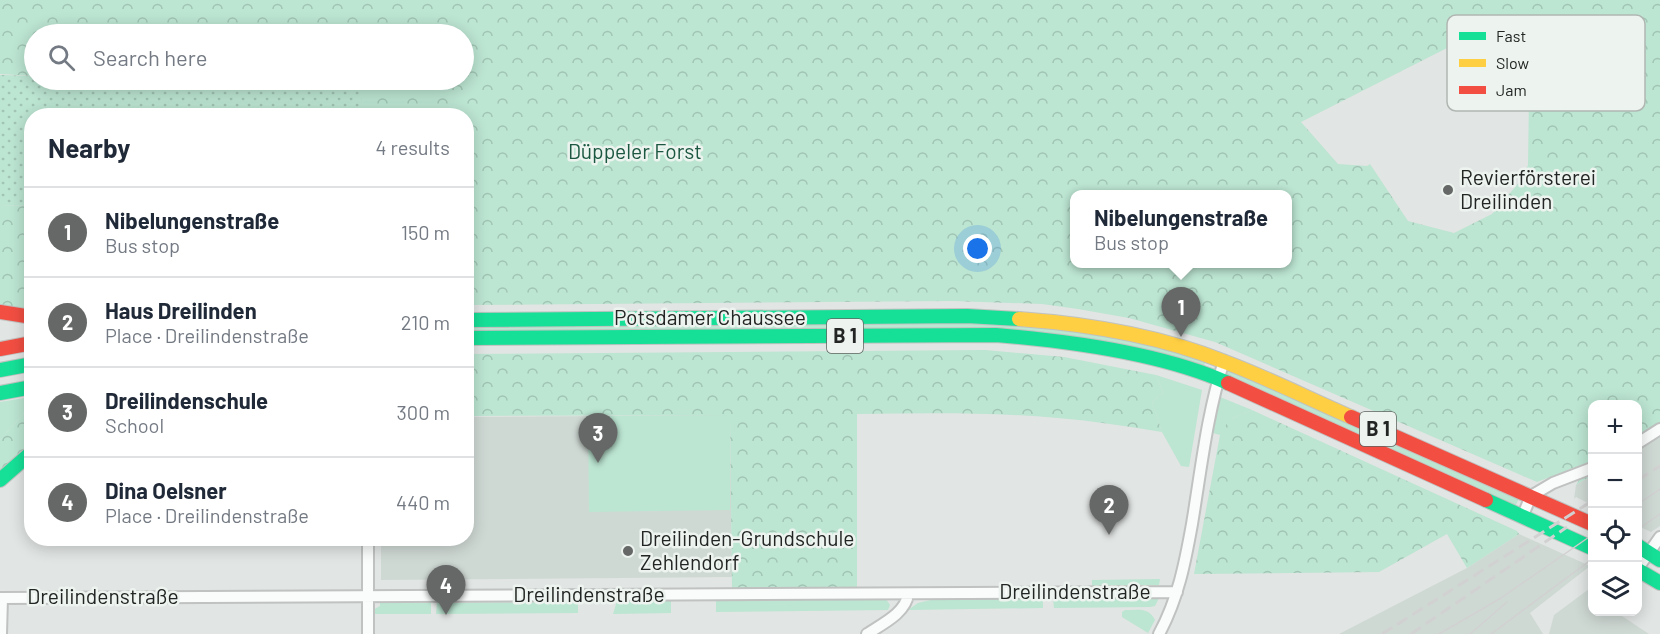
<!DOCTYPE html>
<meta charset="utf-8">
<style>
:root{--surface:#fff;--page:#f2f2f3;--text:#1f2937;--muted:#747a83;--line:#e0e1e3;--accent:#656866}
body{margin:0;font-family:Barlow,sans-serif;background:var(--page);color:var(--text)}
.controls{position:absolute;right:18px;bottom:18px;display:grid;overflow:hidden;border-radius:12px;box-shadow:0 3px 15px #0003}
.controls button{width:54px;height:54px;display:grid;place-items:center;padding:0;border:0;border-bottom:2px solid var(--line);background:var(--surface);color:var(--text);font:30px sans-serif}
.you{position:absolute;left:978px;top:249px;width:21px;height:21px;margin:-15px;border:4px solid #fff;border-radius:50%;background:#1a73e8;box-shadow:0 0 0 9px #1a73e833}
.badge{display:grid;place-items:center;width:39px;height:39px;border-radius:50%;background:var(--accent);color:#fff;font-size:20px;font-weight:700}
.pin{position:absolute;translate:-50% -50px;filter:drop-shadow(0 2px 3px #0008)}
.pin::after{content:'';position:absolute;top:32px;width:21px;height:18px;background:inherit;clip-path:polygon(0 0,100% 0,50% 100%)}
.popup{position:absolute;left:1070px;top:190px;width:222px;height:78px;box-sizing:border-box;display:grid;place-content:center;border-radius:12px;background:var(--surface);filter:drop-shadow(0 2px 4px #0005);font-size:20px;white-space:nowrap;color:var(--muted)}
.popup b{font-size:22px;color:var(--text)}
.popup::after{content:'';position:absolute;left:50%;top:100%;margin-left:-12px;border:12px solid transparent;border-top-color:var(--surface)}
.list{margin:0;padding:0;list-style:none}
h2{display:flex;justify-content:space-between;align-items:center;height:78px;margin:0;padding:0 24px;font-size:26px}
h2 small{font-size:20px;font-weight:400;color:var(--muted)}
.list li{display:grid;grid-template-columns:39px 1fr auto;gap:18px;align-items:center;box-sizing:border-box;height:90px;padding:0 24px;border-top:2px solid var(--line)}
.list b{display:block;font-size:22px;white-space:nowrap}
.list p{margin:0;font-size:20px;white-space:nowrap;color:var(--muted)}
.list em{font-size:20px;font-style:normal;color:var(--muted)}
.icon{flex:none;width:33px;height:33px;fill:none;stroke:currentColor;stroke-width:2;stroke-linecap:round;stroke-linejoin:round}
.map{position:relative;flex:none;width:1660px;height:634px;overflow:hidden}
.search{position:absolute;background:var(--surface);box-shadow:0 3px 15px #0003;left:24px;top:24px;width:450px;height:66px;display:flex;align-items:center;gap:15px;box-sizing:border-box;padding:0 21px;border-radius:33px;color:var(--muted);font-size:22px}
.panel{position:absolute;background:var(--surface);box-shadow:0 3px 15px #0003;left:24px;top:108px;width:450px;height:438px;border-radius:24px}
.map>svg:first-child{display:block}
</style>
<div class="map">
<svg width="1660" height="634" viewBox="0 0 1660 634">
<defs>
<pattern id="forest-crowns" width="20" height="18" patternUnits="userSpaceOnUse" patternTransform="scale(1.5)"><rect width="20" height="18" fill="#bce5d2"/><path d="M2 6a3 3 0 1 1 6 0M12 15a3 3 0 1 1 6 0" fill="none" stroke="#a1c4b4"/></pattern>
<pattern id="park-dots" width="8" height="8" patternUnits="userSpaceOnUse" patternTransform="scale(1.5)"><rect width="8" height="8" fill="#bce5d2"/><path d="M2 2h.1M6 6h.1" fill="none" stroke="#a1c4b4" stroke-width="1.8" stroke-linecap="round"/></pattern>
</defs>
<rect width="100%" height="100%" fill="#e1e5e3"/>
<path fill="#cfd9d4" d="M730 415 732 577 381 580V539L466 538 467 417Z
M1660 435V526L1651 532 1638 526V448Z
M1592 475V505L1576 497 1574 499 1576 485Z
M1519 534 1590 566 1530 613 1543 634H1339L1467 568Z
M1589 589 1592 592V612H1616L1649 634H1549L1554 615Z"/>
<path fill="#bce5d2" d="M957 321 1094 331 1206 360 1203 369 1100 341 467 333 466 324Z
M1229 368 1520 496 1515 507 1226 377Z
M1156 375 1202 390 1189 467 1181 466 1162 432 1152 402 1163 393Z
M31 397V405L0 440V402Z
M1220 397 1252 410 1233 418 1220 435 1213 433Z
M730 415V510L589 512 588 416Z
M1160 579 1159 585 1092 586V580Z
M1043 598V608L908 610 918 603 935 599Z
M1053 598H1159L1155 606 1150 607 1054 608Z
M886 599 890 605 888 610 716 612V601Z
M617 601H671V613L613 614Z
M578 602V613L436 614 437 603Z
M380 603H431V614H373V610L380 606Z
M1125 610C1138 610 1149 607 1155 620L1148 633 1122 617V612Z"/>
<path fill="url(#forest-crowns)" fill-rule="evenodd" d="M0 0H1660V435L1638 448V404H1592V475L1576 485 1589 462 1537 482 1215 342 1129 318 1078 309 1042 304 953 301 467 305 466 116 360 115 362 89 146 80H464V34H34V76L0 74ZM1518 41 1535 90 1529 96 1528 165 1523 178 1492 214 1454 233 1408 221 1370 164 1367 166 1338 164 1301 122 1449 47 1460 50ZM1074 194H1288V264H1074Z
M0 205 31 206V310L0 306Z
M985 350 1064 357 1156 375 1163 393 1152 402 1162 432C1127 426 1093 421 1058 418 991 412 924 413 857 414V588L732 589 730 415 467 416V354Z
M31 405V443L0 470V440Z
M1252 410 1517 531 1519 534 1467 568 1447 534 1379 572 1194 574 1220 435C1222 432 1223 429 1225 426 1230 417 1243 414 1252 410Z"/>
<path fill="url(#park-dots)" d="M0 75 34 76V80H119L363 89 360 115 32 116 31 206 0 205Z"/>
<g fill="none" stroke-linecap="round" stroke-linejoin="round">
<g stroke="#bfc2c0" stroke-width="14">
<path id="street" d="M1638 443 1660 429
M1523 515 1531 496 1553 483 1592 468
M368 538V634
M1638 568 1660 537
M0 598 1177 592
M1 634 2 598
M867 634C882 624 906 613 908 594
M1159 634C1178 599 1185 563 1192 524 1201 470 1207 413 1224 361"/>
</g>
<g stroke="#c0c2c0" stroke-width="16">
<path id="fast" d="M466 320 967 316 1019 319
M466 338 996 335C1069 341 1161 353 1228 383
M0 370 32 364
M0 393 32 387
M0 480 32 452
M1486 500 1592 548
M1638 546 1660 560
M1638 570 1660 583"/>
</g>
<g stroke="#c0c2c0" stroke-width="16">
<path id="slow" d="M1019 319C1088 324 1161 336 1225 362 1268 378 1309 399 1351 417"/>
</g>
<g stroke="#c0c2c0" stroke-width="16">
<path id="jam" d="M0 312 32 317
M0 349 32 343
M1228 383 1486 500
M1351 417 1592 524"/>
</g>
<use href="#street" stroke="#fafbfb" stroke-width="10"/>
<use href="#fast" stroke="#16e098" stroke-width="14"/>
<use href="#slow" stroke="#ffcf43" stroke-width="14"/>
<use href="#jam" stroke="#f24e42" stroke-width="14"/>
<path stroke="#d1d1d1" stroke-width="1.5" d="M1638 504 1660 489
M1638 529 1660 514
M1439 634 1501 598 1592 535
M1470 634 1507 602
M1491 634 1592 559"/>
<path stroke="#d1d1d1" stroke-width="3" stroke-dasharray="12 6" stroke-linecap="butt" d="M1638 480 1660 466
M1382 634 1592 501
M1411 634 1567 527"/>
</g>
<g fill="#656866" stroke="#edf4f0" stroke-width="2">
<circle cx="1448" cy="190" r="6"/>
<circle cx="628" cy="551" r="6"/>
</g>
<g text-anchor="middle" stroke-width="5" stroke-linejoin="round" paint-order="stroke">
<g fill="#edf4f0" stroke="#5f6360" stroke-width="1.5">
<rect x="827" y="319" width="36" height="34" rx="4.5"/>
<rect x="1360" y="412" width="36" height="34" rx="4.5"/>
</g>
<g font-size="20" font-weight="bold" fill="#222523">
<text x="845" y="343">B 1</text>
<text x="1378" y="436">B 1</text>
</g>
<g font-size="21" fill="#1b5741" stroke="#edf4f0">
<text x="635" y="159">Düppeler Forst</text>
</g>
<g font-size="21" fill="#222523" stroke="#edf4f0" text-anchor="start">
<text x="1460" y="185">Revierförsterei<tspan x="1460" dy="24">Dreilinden</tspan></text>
<text x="640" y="546">Dreilinden-Grundschule<tspan x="640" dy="24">Zehlendorf</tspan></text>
</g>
<g font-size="21" fill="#222523" stroke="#edf4f0">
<text x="710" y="325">Potsdamer Chaussee</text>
<text x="1075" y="599">Dreilindenstraße</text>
<text x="589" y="602">Dreilindenstraße</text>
<text x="103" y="604">Dreilindenstraße</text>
</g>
</g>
<rect x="1447" y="15" width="198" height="96" rx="9" fill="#edf4f0" stroke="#b0b6b2" stroke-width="1.5"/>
<rect x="1459" y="32" width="27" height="8" fill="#16e098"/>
<rect x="1459" y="59" width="27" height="8" fill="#ffcf43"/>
<rect x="1459" y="86" width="27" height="8" fill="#f24e42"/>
<g font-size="16" fill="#222523">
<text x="1496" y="42">Fast</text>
<text x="1496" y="69">Slow</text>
<text x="1496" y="96">Jam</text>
</g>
</svg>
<div class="controls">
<button>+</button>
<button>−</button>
<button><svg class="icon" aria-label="locate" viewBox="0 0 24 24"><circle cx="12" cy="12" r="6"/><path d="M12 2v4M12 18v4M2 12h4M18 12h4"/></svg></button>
<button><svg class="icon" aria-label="layers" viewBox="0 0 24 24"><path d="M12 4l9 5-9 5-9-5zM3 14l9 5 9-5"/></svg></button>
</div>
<div class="you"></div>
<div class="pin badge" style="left:1181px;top:337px">1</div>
<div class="popup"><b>Nibelungenstraße</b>Bus stop</div>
<div class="pin badge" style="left:1109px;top:535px">2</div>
<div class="pin badge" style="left:598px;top:463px">3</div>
<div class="pin badge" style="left:446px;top:615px">4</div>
<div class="search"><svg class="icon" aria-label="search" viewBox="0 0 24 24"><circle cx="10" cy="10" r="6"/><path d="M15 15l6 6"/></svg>Search here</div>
<section class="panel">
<h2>Nearby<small>4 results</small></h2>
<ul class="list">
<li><span class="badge">1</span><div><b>Nibelungenstraße</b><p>Bus stop</p></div><em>150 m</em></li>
<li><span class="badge">2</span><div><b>Haus Dreilinden</b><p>Place · Dreilindenstraße</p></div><em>210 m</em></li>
<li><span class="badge">3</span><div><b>Dreilindenschule</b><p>School</p></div><em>300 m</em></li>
<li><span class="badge">4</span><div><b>Dina Oelsner</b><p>Place · Dreilindenstraße</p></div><em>440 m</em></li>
</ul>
</section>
</div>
